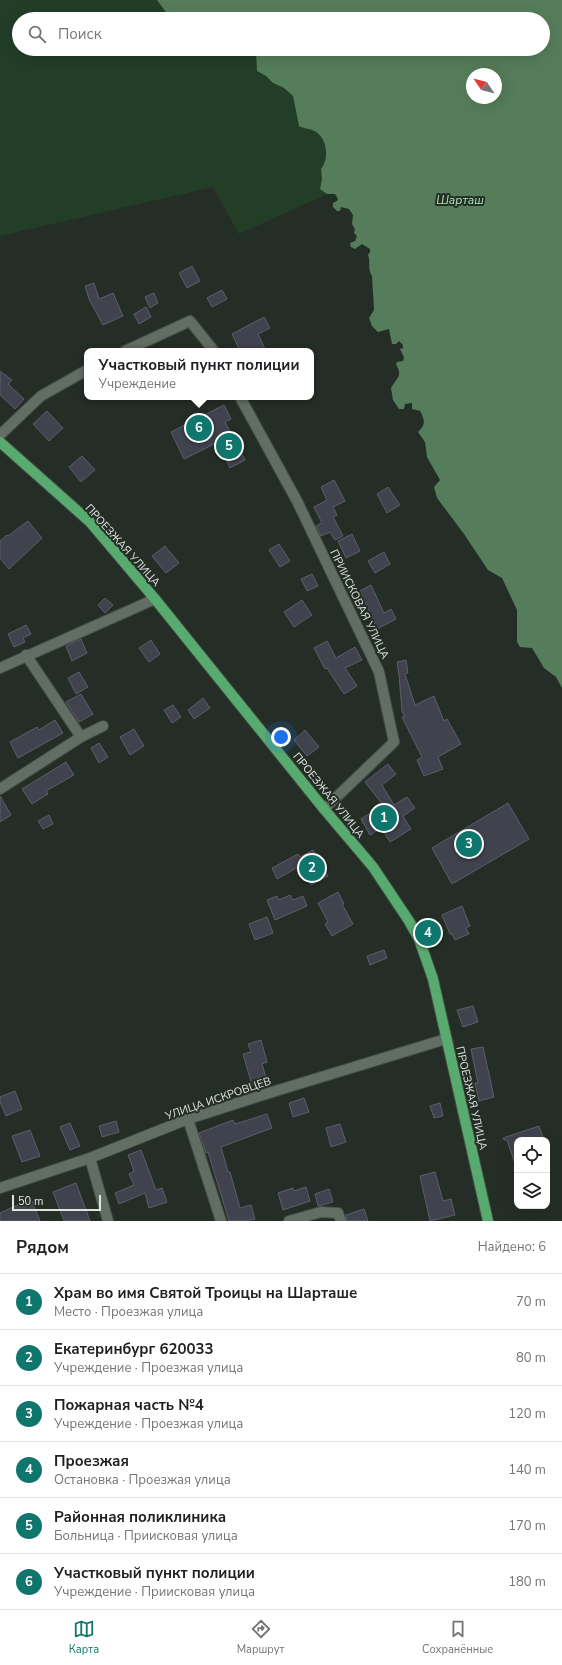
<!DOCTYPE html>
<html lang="ru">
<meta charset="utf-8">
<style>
:root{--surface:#fff;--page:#f6f6f6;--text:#202124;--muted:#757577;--line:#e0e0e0;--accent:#0f766e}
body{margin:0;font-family:"Nunito Sans",sans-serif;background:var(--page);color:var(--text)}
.controls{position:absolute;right:12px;bottom:12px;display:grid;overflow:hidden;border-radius:8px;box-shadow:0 4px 16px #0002}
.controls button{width:36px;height:36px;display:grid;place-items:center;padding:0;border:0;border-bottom:1px solid var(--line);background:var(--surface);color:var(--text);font:20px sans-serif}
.compass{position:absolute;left:466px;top:68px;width:36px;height:36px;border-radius:50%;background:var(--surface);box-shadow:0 4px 16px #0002;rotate:305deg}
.scale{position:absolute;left:12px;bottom:10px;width:89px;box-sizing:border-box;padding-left:4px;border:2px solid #dfe5df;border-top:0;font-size:11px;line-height:14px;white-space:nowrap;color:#dfe5df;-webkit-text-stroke:3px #242e26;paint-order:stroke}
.you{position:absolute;left:281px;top:737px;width:14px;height:14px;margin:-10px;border:3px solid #fff;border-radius:50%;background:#1a73e8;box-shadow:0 0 0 6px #1a73e833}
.badge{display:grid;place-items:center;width:26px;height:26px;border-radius:50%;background:var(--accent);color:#fff;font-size:13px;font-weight:700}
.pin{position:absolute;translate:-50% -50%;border:2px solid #fff;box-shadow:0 1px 4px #0006}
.popup{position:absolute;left:84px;top:348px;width:230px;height:52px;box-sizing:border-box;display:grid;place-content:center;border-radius:8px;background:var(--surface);filter:drop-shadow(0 1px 3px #0005);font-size:13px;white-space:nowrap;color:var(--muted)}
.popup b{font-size:15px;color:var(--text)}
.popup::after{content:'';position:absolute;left:50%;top:100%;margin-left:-8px;border:8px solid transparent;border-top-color:var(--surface)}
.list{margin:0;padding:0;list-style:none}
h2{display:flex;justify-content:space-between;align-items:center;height:52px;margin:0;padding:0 16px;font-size:17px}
h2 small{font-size:13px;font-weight:400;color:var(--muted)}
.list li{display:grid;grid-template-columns:26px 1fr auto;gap:12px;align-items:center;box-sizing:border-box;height:56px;padding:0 16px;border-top:1px solid var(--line)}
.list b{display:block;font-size:15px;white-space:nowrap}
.list p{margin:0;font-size:13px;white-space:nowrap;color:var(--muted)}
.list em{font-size:13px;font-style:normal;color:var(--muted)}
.icon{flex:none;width:22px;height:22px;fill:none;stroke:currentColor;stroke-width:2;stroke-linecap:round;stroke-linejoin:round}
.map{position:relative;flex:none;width:562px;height:1221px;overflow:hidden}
.search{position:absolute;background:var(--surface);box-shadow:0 4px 16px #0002;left:12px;right:12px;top:12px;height:44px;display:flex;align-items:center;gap:10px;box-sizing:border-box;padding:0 14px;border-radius:22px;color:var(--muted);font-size:15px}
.sheet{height:388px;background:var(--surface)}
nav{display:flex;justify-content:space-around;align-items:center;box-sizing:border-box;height:56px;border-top:1px solid var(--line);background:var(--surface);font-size:11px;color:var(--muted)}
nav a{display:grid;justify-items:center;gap:2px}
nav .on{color:var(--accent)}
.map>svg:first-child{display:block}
</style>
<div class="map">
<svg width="562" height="1221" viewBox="0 0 562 1221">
<rect width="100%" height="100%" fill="#242e26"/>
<path fill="#223e27" d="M0 0H157L168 15 173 19H19V49H252L256 52 257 71 266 76 273 83 284 88 293 96 299 126C304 129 307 128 312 130 327 135 330 158 321 169L322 179 320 189 327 194 239 234 213 187 0 236Z"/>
<path fill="#557d5b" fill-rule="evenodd" d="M157 0H562V688L556 677 544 668 532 648 520 647 517 642V610L502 578 488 570 464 534 437 498 434 487 440 480 427 457 425 442 418 432C426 425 425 420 420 411L412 409V403L405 404 404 409H399L393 400 391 388C397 377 403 377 396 364L397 362 403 361 404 357 400 349 403 348V345L399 341 396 344H392L389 329 378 332 372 326 369 318 374 310 372 276C367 269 371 262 368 255L370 252V249L362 244 355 249 351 247 350 243 355 241 357 236 354 233 355 229 352 224 353 215 349 209 341 207 340 211H337L333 207V203L337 201 338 199 335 194H327L320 189 322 179 321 169C330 158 327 135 312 130 307 128 304 129 299 126L293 96 284 88 273 83 266 76 257 71 256 52 252 49H543V19H173L168 15ZM472 74H496V98H472Z"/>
<path fill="#40424d" stroke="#5c5e6a" d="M192 266 200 281 187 288 179 273Z
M94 283 99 299 113 293 123 316 103 325 89 299 85 286Z
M222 290 227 299 212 307 207 298Z
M154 293 158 303 150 308 145 297Z
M146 307 151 317 139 324 134 314Z
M264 317 270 328 258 334 266 351H240L232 334Z
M0 371 12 380 8 384 24 399 15 409 0 395Z
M224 405 231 419 225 422 245 460 230 468 218 442 184 459 171 432Z
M47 411 63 428 49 441 33 424Z
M82 456 95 470 81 482 69 467Z
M334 480 345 501 333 507 337 515 333 517 343 536 335 540 330 532 321 536 316 526 322 523 314 507 327 500 321 487Z
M388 487 400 505 387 513 377 494Z
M28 521 42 538 9 569 0 558V541L7 535 8 536Z
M352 534 360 551 346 558 338 541Z
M279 544 290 561 280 567 269 550Z
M165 546 179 563 166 573 152 556Z
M384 552 390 564 375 573 368 561Z
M312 574 318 586 307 591 301 579Z
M371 585 384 613 391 609 396 619 377 629 360 591Z
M105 598 113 605 105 613 98 605Z
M302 600 312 615 294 627 284 612Z
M26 625 31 634 23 638 25 642 14 647 8 634Z
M81 639 87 653 72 661 66 646Z
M151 640 160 654 149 662 139 648Z
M327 641 336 658 355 647 362 660 345 668 357 686 344 694 327 668 325 669 314 648Z
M406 660 408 673 405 674 415 705 434 696 444 721 447 719 461 744 438 757 443 769 424 776 417 760 422 757 402 717H405L402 711 399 675 397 662Z
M79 672 88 687 76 694 68 678Z
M81 694 93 714 79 722 66 702Z
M203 698 210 708 194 719 188 710Z
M173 705 181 717 172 723 164 710Z
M55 720 63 733 18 758 10 742 37 727 39 730Z
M134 729 144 746 130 755 120 737Z
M305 730 319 747 307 756 294 740Z
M99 743 108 757 99 763 91 748Z
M66 762 74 775 46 791 48 794 32 804 22 789Z
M388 764 396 774 382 785 394 805 407 797 415 808 403 816 411 829 390 842 381 828 370 835 361 819 383 805 365 782Z
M0 796 11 815 0 822Z
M508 803 529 839 452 884 432 848Z
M49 815 53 824 43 829 38 821Z
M313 850 328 876 311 885 300 866 277 879 272 868 298 854 300 857Z
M338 892 344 904H342L353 924 332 936 325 924 328 922 318 903Z
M290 895 293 900 303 896 307 906 275 920 267 900 277 896 279 900Z
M462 906 470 926 466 928 469 934 455 940 452 934H450L442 915Z
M267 917 273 933 255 940 249 924Z
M384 950 387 958 370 965 367 956Z
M473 1006 478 1022 463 1027 457 1010Z
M261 1040 267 1062 262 1064 267 1081 252 1085 243 1054 251 1052 248 1044Z
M483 1047 494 1097 479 1101 475 1083H478L471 1049Z
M15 1091 22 1109 6 1116 0 1102V1097Z
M304 1098 309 1112 293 1117 289 1103Z
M440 1103 443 1116 434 1118 430 1106Z
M267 1114 272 1128 221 1147 228 1172H230L240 1208 251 1205 255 1219 247 1221H229L208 1152 206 1153 199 1133 233 1120 235 1124Z
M116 1121 119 1132 102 1137 99 1126Z
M70 1123 80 1146 70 1150 60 1127Z
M340 1124 346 1142 331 1147 326 1128Z
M539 1126 544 1140H517V1163L515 1164 507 1140H504L503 1138Z
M30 1130 40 1156 22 1162 12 1136Z
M141 1150 156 1190 162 1188 167 1202 149 1208 145 1193 119 1204 115 1193 134 1185 129 1174 134 1171 128 1155Z
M435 1172 443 1201 451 1199 455 1215 430 1221 420 1176Z
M76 1183 90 1221H64L53 1192Z
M306 1187 310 1201 283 1210 278 1193 293 1188 294 1191Z
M329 1189 333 1202 318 1206 315 1194Z
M31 1199 40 1221H0V1213Z
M364 1209 368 1221H347L346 1215Z"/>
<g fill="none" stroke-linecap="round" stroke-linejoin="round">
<g stroke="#444c45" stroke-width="12">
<path id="minor" d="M125 351 190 321 214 351
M240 397 297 501 379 672 394 742 324 809
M0 435 41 396 87 370
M26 655 81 737
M0 668 155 599
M0 789 81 737 103 726
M188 1119 221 1221
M90 1158 108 1221
M0 1188 90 1158 188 1119 269 1093 446 1039
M289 1221 321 1212 338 1213 341 1221"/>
</g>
<g stroke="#444c45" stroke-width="12">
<path id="major" d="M0 442 90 522 155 599 324 809 373 867 409 921 419 939 433 979 488 1221"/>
</g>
<use href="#minor" stroke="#626d64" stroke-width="10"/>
<use href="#major" stroke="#58ab6e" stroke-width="10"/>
</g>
<g text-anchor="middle" stroke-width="4" stroke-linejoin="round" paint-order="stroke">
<g font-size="11" fill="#dfe5df" stroke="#242e26">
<text transform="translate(123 545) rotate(48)" y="4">ПРОЕЗЖАЯ УЛИЦА</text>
<text transform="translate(360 604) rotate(64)" y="4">ПРИИСКОВАЯ УЛИЦА</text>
<text transform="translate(329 795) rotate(51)" y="4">ПРОЕЗЖАЯ УЛИЦА</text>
<text transform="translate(218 1098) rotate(-19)" y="4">УЛИЦА ИСКРОВЦЕВ</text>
<text transform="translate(472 1098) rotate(77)" y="4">ПРОЕЗЖАЯ УЛИЦА</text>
</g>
<g font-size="12" font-style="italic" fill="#a8e9b3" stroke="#242e26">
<text x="460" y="204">Шарташ</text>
</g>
</g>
</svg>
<div class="controls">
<button><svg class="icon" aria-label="locate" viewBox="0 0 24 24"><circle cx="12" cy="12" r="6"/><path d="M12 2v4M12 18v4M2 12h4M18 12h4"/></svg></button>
<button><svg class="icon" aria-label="layers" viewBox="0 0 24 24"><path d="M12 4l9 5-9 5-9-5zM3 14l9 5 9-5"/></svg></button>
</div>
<svg class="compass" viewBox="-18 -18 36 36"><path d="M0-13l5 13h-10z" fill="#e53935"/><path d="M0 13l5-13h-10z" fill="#757577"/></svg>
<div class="scale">50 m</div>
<div class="you"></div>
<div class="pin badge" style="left:384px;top:818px">1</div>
<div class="pin badge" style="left:312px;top:868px">2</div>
<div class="pin badge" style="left:469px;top:844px">3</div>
<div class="pin badge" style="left:428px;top:933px">4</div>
<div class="pin badge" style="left:229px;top:446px">5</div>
<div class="pin badge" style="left:199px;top:428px">6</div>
<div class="popup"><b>Участковый пункт полиции</b>Учреждение</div>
<div class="search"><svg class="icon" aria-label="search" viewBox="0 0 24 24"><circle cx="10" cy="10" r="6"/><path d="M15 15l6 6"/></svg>Поиск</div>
</div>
<section class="sheet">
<h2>Рядом<small>Найдено: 6</small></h2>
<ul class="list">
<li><span class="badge">1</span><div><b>Храм во имя Святой Троицы на Шарташе</b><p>Место · Проезжая улица</p></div><em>70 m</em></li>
<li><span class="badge">2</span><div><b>Екатеринбург 620033</b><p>Учреждение · Проезжая улица</p></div><em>80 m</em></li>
<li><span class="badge">3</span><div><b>Пожарная часть №4</b><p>Учреждение · Проезжая улица</p></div><em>120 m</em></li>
<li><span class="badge">4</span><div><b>Проезжая</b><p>Остановка · Проезжая улица</p></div><em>140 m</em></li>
<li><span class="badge">5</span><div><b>Районная поликлиника</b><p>Больница · Приисковая улица</p></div><em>170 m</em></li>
<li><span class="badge">6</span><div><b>Участковый пункт полиции</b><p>Учреждение · Приисковая улица</p></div><em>180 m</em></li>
</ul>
</section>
<nav>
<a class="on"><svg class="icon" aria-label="map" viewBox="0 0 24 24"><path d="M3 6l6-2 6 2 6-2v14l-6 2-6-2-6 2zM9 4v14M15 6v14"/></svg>Карта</a>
<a><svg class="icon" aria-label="directions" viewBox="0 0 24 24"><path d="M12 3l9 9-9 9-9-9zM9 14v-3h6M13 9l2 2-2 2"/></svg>Маршрут</a>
<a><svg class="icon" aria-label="saved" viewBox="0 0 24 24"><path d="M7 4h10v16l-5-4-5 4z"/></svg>Сохранённые</a>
</nav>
